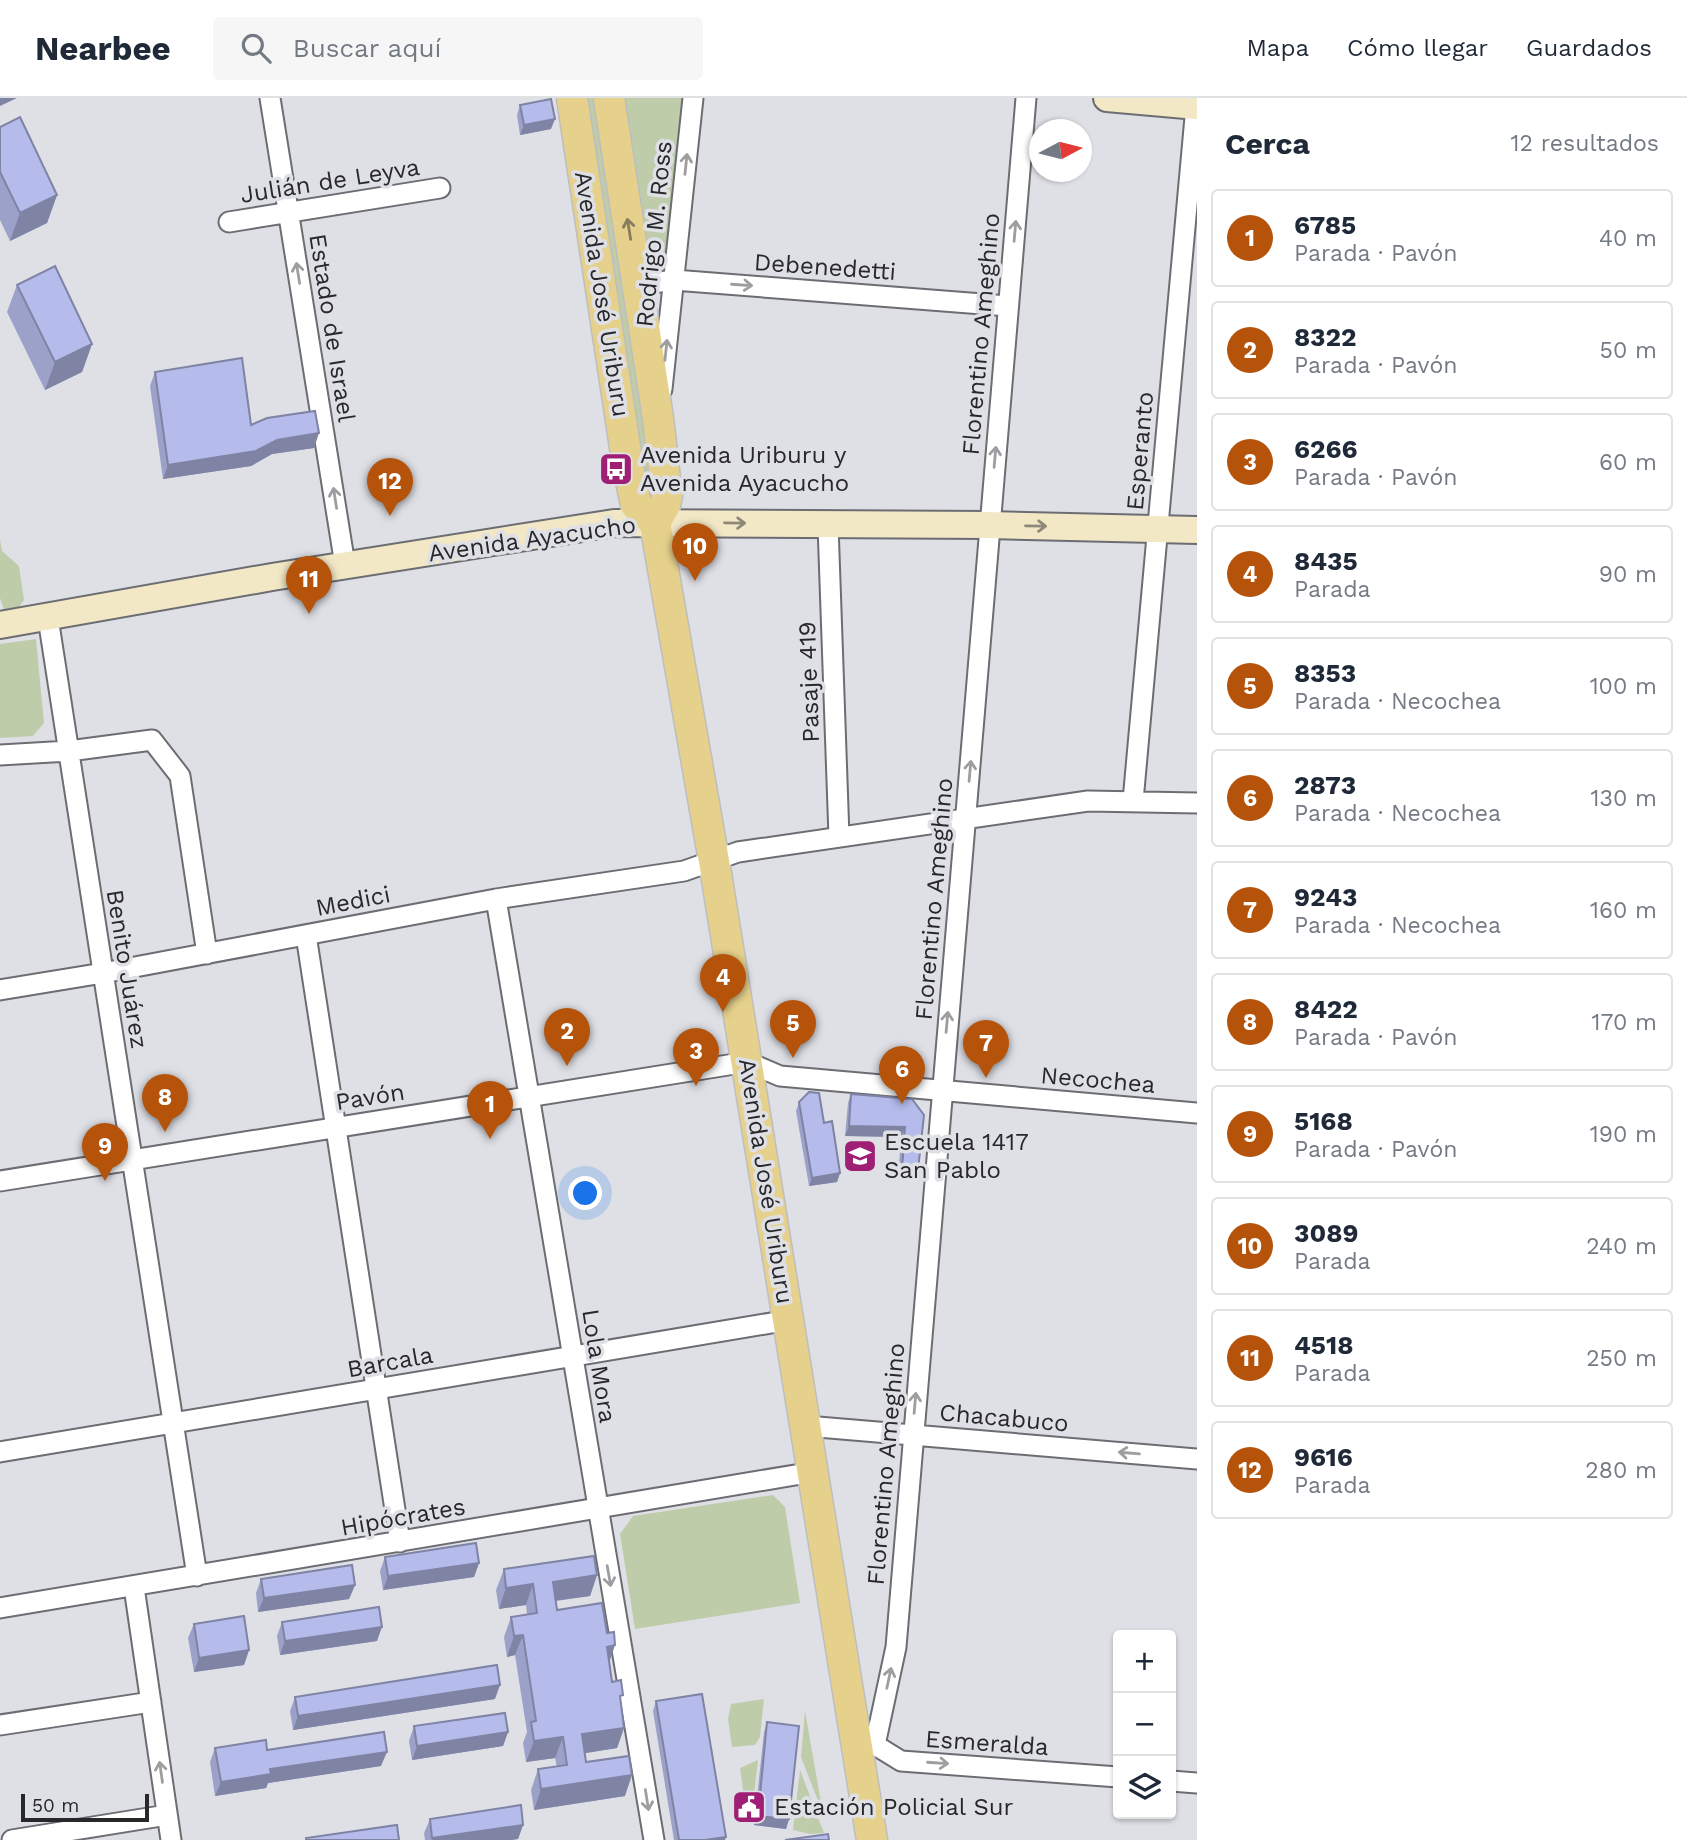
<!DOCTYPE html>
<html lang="es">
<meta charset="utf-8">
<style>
:root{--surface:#fff;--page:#f6f6f7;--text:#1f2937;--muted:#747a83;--line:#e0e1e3;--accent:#b45309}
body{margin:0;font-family:"Work Sans",sans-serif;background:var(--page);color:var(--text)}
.controls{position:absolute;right:21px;bottom:21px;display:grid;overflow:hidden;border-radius:7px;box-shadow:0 2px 5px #0004}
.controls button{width:63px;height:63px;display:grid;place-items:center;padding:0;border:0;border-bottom:2px solid var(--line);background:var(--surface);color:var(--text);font:35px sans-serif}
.compass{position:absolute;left:1029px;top:21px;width:63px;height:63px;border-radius:50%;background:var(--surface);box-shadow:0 2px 5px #0004;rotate:83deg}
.scale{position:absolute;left:21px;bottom:18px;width:128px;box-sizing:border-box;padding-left:7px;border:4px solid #28282b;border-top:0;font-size:19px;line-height:24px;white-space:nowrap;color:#28282b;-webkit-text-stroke:5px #dfe0e6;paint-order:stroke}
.you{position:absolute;left:586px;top:1096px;width:24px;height:24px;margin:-18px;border:5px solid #fff;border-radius:50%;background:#1a73e8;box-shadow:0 0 0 10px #1a73e833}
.badge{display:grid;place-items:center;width:46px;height:46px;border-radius:50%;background:var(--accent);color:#fff;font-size:23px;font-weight:700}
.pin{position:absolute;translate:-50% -58px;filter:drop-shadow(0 2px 4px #0008)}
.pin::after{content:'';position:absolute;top:37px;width:24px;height:21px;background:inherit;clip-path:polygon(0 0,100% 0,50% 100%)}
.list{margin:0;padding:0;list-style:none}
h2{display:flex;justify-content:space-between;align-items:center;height:91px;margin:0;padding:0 28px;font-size:30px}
h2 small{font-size:23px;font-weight:400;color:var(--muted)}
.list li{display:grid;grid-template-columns:46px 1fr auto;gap:21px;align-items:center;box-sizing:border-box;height:98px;margin:0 14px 14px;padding:0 14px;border:2px solid var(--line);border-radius:7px}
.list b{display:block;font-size:26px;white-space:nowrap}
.list p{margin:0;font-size:23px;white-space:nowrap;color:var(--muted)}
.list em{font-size:23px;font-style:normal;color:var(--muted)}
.icon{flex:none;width:38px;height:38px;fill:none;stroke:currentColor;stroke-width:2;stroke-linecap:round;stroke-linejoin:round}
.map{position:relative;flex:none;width:1197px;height:1742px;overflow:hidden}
header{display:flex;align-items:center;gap:42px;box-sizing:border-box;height:98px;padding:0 35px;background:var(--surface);border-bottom:2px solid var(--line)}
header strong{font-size:33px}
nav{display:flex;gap:38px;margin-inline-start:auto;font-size:24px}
.search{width:490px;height:63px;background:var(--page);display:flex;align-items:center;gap:18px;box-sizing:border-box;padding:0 24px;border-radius:7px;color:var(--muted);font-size:26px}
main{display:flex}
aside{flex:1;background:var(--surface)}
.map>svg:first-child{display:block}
</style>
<header>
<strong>Nearbee</strong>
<div class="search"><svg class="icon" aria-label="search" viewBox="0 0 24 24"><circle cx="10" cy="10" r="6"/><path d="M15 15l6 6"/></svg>Buscar aquí</div>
<nav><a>Mapa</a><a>Cómo llegar</a><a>Guardados</a></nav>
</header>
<main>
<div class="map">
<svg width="1197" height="1742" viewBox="0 0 1197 1742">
<rect width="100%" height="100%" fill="#dfe0e6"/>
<path fill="#beccaa" d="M584 0H599L649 310 652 396 648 395 645 390Z
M623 0H685L666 163 663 169C654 172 651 168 645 162Z
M0 441 2 453 19 468 24 502 18 510 4 512 0 500Z
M36 541 44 625 33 638 0 640V546Z
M773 1397 785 1409 800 1505 635 1531 620 1436 633 1418Z
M764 1601 760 1639 755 1647 732 1649 728 1621 731 1606Z
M805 1613 823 1716 801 1659Z
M758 1662 752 1715 746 1714 740 1670Z
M800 1672 824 1735 810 1736 793 1732Z"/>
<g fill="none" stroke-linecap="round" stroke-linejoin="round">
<g stroke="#6c6d73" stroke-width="23">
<path id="street" d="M270 0 345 467
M229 124 440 90
M638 187 674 182 1008 208
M662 291 693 0
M828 427 839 739
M48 520 197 1478
M0 657 69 653 152 642 180 678 207 856
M1133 703 1196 8
M496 801 654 1742
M306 837 400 1444
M0 892 103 875 496 801 684 773 738 754 1088 703 1197 705
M0 1083 747 964 780 978 1197 1015
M806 1328 1197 1361
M0 1354 789 1222
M134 1489 171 1742
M0 1510 813 1374
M0 1627 151 1604
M875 1647 896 1549 1026 0
M862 1649 875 1647 901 1663 1118 1679
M1171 1683 1197 1685
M12 1742 167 1717"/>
</g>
<g stroke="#6c6d73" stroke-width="30">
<path id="secondary" d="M1107 0 1197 8
M0 527 272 479 614 425 989 427 1197 432"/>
</g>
<g stroke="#bebebf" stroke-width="33">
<path id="primary" d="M572 0 628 369 636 407 655 425
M609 0 658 320 667 398 665 407 655 425 714 763 872 1742"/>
</g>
<use href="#street" stroke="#fff" stroke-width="19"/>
<use href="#secondary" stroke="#f3e8c6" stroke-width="26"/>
<use href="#primary" stroke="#e6d18c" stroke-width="30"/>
</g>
<path fill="#9ca1ca" d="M520 7 551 31 520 37 517 17Z
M0 29 57 97 47 125 10 143 0 122Z
M17 187 92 246 82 274 45 292 7 214Z
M155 274 251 327 314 350 272 356 251 368 163 381 150 288Z
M851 996 912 1001 918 1072 914 1082 898 1081 901 1039 845 1038 848 1005Z
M799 1004 824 1025 840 1075 837 1084 809 1088 796 1013Z
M385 1459 479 1465 474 1479 383 1492 380 1473Z
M504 1471 597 1477 590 1498 556 1503 557 1512 610 1564 612 1584 621 1604 624 1630 617 1650 584 1655 586 1664 625 1698 534 1712 531 1692 538 1671 557 1669 555 1660 526 1664 523 1645 527 1634 515 1557 507 1559 504 1539 511 1519 527 1516 526 1507 499 1511 496 1492Z
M261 1481 355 1487 349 1501 258 1514 256 1495Z
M282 1524 377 1543 280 1557 277 1538Z
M194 1526 249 1552 244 1567 194 1574 188 1540Z
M295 1599 495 1601 293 1632 290 1613Z
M656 1603 725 1742H674L653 1613Z
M767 1624 789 1721 786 1731 754 1727 764 1634Z
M414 1628 508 1634 503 1648 412 1662 409 1643Z
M215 1650 267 1652 381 1668 268 1685 266 1690 215 1698 210 1664Z
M430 1721 523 1727 518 1741 511 1742H425L424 1735Z"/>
<path fill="#7f83a4" d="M0 0H17L0 8Z
M555 21 551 31 520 37 524 27Z
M57 97 47 125 10 143 20 115Z
M92 246 82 274 45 292 55 264Z
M319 335 314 350 272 356 251 368 163 381 168 367 277 342Z
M849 1028 905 1029 901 1039 845 1038Z
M902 1072H918L914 1082 898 1081Z
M840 1075 837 1084 809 1088 812 1080Z
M479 1465 474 1479 383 1492 388 1478Z
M597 1477 590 1498 545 1504 553 1484Z
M533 1486 526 1507 499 1511 506 1490Z
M355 1487 349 1501 258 1514 264 1500Z
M382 1529 377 1543 280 1557 285 1543Z
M523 1537 515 1557 507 1559 514 1538Z
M615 1547 608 1568 607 1549Z
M249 1552 244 1567 194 1574 199 1560Z
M500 1587 495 1601 293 1632 298 1618Z
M624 1630 617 1650 574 1657 582 1636Z
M508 1634 503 1648 412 1662 417 1648Z
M563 1639 555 1660 526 1664 534 1643Z
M387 1654 381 1668 268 1685 266 1690 215 1698 221 1684 270 1671Z
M632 1677 625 1698 534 1712 541 1691Z
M758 1718 789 1721 786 1731 754 1727Z
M523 1727 518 1741 511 1742H432V1740Z
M726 1739 725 1742H705Z"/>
<path fill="#b5bbeb" stroke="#7f83a4" stroke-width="2" d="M551 1 555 21 524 27 520 7Z
M20 19 57 97 20 115 0 74V29Z
M55 168 92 246 55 264 17 187Z
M242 260 251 327 267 320 315 313 319 335 277 342 256 353 168 367 155 274Z
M809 994 819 995 824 1025 832 1023 840 1075 812 1080 799 1004Z
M851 996 912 1001 924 1017 918 1072H902L905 1029 849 1028Z
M476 1445 479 1465 388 1478 385 1459Z
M594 1458 597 1477 553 1484 557 1512 602 1505 607 1535 614 1534 615 1547 607 1549 612 1584 621 1582 623 1597 620 1598 624 1630 582 1636 586 1664 629 1658 632 1677 541 1691 538 1671 567 1667 563 1639 534 1643 531 1624 536 1623 523 1537 514 1538 511 1519 537 1515 533 1486 506 1490 504 1471Z
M352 1467 355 1487 264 1500 261 1481Z
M379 1509 382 1529 285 1543 282 1524Z
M244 1518 249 1552 199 1560 194 1526Z
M497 1567 500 1587 298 1618 295 1599Z
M702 1596 726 1739 705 1742H679L656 1603Z
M505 1615 508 1634 417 1648 414 1628Z
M767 1624 799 1628 789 1721 758 1718Z
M384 1634 387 1654 270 1671 271 1676 221 1684 215 1650 266 1642 267 1652Z
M521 1707 523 1727 432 1740 430 1721Z
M397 1727 399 1742H306V1740Z
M828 1736 829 1742H785Z"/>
<defs><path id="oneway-shaft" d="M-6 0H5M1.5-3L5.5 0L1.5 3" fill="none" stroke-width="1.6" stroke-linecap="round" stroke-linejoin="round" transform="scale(1.75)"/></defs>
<g stroke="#9e9ea0">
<use href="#oneway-shaft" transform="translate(686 66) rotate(-84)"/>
<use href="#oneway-shaft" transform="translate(1015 133) rotate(-85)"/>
<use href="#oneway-shaft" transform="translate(298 175) rotate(-99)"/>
<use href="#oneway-shaft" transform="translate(742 187) rotate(4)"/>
<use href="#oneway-shaft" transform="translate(666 252) rotate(-84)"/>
<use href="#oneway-shaft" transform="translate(995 359) rotate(-85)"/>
<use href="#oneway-shaft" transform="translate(335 400) rotate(-99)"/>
<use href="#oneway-shaft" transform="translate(970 673) rotate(-85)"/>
<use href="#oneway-shaft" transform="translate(947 924) rotate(-85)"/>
<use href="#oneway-shaft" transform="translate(915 1305) rotate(-85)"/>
<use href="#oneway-shaft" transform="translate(1129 1355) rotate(-175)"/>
<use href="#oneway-shaft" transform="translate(609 1478) rotate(80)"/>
<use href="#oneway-shaft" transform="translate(889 1580) rotate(-78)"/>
<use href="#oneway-shaft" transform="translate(938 1665) rotate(4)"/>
<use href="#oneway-shaft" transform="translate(161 1674) rotate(-98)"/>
<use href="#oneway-shaft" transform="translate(647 1702) rotate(81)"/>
</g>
<use stroke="#877c5c" href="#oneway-shaft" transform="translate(629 131) rotate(-99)"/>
<g stroke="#8e8878">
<use href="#oneway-shaft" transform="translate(735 425) rotate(1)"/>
<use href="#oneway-shaft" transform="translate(1036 428) rotate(1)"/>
</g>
<defs>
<g id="bus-square" transform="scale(1.75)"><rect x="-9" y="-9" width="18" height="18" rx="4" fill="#9e1f73" stroke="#dfe0e6"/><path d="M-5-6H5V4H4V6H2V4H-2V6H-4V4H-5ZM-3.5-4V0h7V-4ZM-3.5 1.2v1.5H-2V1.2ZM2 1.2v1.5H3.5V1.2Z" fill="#fff"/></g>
<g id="school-square" transform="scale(1.75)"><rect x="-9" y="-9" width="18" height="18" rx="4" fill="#9e1f73" stroke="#dfe0e6"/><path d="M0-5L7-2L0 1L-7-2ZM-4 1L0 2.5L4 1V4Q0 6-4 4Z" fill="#fff"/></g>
<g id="civic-square" transform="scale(1.75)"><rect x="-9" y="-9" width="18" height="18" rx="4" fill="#9e1f73" stroke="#dfe0e6"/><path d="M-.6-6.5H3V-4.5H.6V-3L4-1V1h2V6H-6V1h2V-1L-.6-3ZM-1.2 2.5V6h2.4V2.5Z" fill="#fff"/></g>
</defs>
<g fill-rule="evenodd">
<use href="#bus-square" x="616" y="371"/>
<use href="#school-square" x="860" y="1058"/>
<use href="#civic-square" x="749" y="1709"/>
</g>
<g text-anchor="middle" stroke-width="7" stroke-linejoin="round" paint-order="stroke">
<g font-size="24" fill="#28282b" stroke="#dfe0e6">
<text transform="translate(330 83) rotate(-9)" y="8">Julián de Leyva</text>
<text transform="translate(654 136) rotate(-84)" y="8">Rodrigo M. Ross</text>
<text transform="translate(825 169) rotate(4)" y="8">Debenedetti</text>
<text transform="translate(602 196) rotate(81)" y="8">Avenida José Uriburu</text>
<text transform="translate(332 230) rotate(81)" y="8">Estado de Israel</text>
<text transform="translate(981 236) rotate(-85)" y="8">Florentino Ameghino</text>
<text transform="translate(1140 353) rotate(-85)" y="8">Esperanto</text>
<text transform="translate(532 441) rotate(-8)" y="8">Avenida Ayacucho</text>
<text transform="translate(809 584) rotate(-92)" y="8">Pasaje 419</text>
<text transform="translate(934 801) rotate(-85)" y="8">Florentino Ameghino</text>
<text transform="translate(353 803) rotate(-11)" y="8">Medici</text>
<text transform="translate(127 871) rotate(81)" y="8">Benito Juárez</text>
<text transform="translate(1098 982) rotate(5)" y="8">Necochea</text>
<text transform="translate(370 999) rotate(-9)" y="8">Pavón</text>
<text transform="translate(766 1083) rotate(81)" y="8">Avenida José Uriburu</text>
<text transform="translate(390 1264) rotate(-10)" y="8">Barcala</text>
<text transform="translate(599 1268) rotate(81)" y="8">Lola Mora</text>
<text transform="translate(1004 1320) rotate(5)" y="8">Chacabuco</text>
<text transform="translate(886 1366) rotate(-85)" y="8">Florentino Ameghino</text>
<text transform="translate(403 1419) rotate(-10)" y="8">Hipócrates</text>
<text transform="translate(987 1645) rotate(4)" y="8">Esmeralda</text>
</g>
<g font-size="24" fill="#28282b" stroke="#dfe0e6" text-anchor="start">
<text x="640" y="365">Avenida Uriburu y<tspan x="640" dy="28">Avenida Ayacucho</tspan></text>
<text x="884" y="1052">Escuela 1417<tspan x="884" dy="28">San Pablo</tspan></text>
<text x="774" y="1717">Estación Policial Sur</text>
</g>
</g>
</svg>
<div class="controls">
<button>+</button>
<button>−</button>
<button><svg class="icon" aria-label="layers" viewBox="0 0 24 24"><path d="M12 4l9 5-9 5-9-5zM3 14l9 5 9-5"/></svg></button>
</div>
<svg class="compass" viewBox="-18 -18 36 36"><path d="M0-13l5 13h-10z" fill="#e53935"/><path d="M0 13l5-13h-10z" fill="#747a83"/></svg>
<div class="scale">50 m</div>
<div class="you"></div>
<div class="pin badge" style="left:490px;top:1041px">1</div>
<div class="pin badge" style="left:567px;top:968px">2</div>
<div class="pin badge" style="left:696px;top:988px">3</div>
<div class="pin badge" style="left:723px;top:914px">4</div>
<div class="pin badge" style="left:793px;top:960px">5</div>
<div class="pin badge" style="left:902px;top:1006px">6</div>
<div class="pin badge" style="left:986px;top:980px">7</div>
<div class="pin badge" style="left:165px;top:1034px">8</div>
<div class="pin badge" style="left:105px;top:1083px">9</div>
<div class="pin badge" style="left:695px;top:483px">10</div>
<div class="pin badge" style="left:309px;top:516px">11</div>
<div class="pin badge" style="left:390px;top:418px">12</div>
</div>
<aside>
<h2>Cerca<small>12 resultados</small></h2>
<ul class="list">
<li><span class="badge">1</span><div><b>6785</b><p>Parada · Pavón</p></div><em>40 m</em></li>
<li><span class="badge">2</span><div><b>8322</b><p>Parada · Pavón</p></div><em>50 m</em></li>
<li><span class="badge">3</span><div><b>6266</b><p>Parada · Pavón</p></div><em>60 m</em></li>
<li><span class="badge">4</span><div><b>8435</b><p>Parada</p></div><em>90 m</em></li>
<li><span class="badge">5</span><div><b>8353</b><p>Parada · Necochea</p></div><em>100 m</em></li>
<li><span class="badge">6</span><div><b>2873</b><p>Parada · Necochea</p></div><em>130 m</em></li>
<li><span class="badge">7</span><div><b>9243</b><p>Parada · Necochea</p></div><em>160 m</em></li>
<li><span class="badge">8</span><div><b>8422</b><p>Parada · Pavón</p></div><em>170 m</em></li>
<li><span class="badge">9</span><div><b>5168</b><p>Parada · Pavón</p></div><em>190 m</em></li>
<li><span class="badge">10</span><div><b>3089</b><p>Parada</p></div><em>240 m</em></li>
<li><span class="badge">11</span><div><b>4518</b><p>Parada</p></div><em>250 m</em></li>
<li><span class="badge">12</span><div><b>9616</b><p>Parada</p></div><em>280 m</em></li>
</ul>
</aside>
</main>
